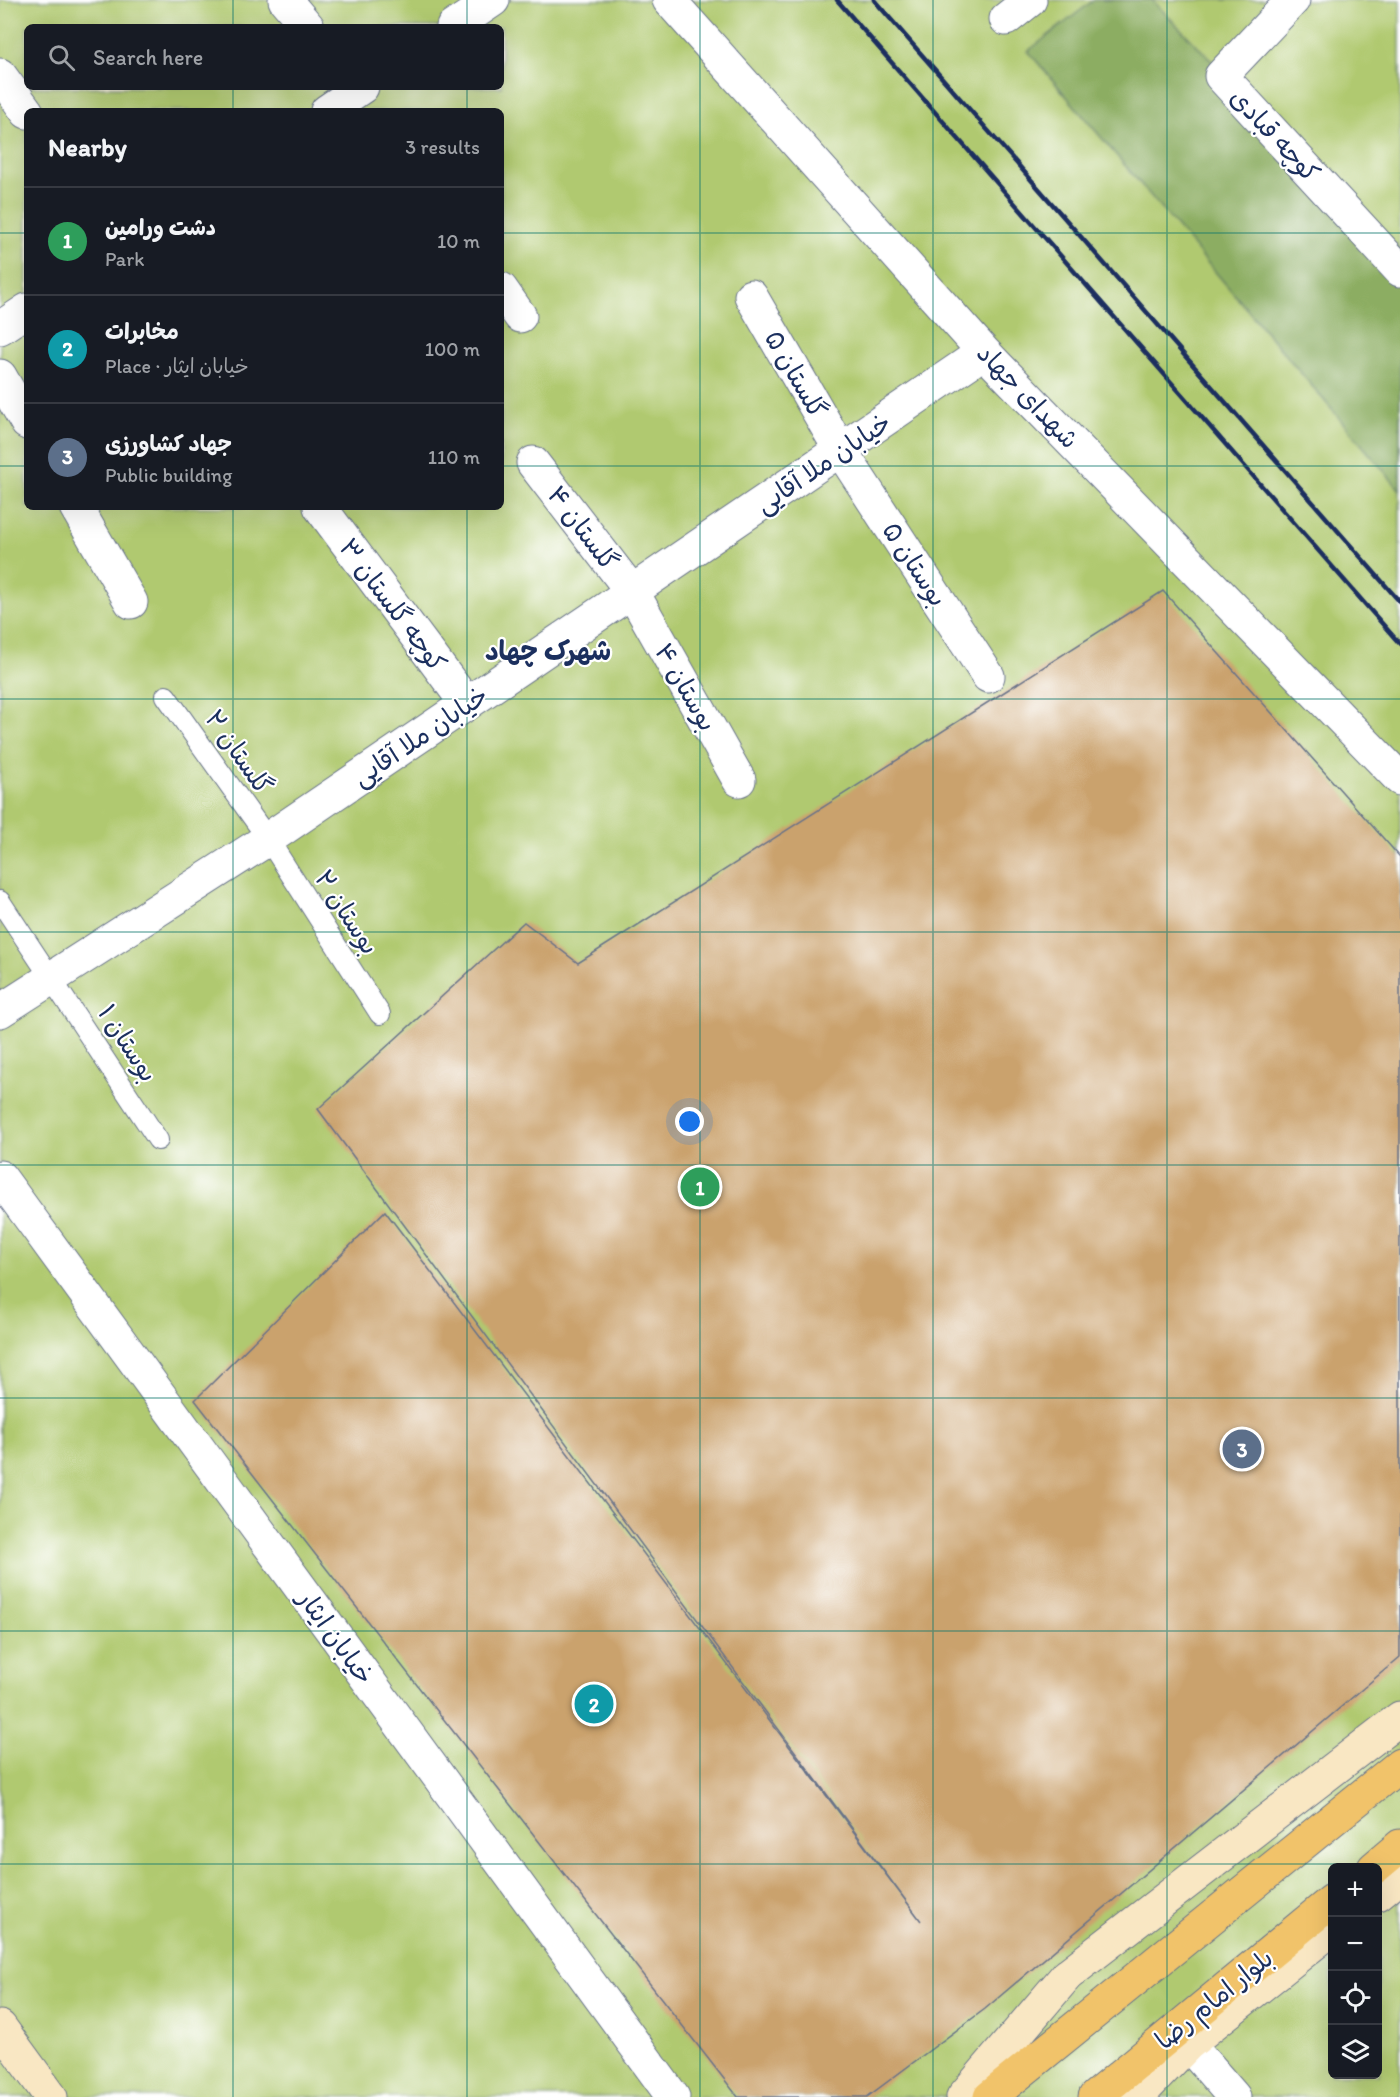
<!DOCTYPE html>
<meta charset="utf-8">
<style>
:root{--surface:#171b24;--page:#20242c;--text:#f1f3f6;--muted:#9ea1a6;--line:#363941;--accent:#0b8043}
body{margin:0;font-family:Itim,"Playpen Sans Arabic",sans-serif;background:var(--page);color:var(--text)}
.controls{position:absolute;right:18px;bottom:18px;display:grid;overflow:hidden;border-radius:9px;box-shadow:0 6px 24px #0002}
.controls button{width:54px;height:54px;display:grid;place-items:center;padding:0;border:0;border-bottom:2px solid var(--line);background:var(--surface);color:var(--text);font:30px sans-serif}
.you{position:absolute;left:690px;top:1122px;width:21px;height:21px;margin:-15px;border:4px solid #fff;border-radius:50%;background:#1a73e8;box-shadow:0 0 0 9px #1a73e833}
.badge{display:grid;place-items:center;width:39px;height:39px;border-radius:50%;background:var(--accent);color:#fff;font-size:20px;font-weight:700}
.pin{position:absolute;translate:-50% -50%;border:3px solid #fff;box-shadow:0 2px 6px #0006}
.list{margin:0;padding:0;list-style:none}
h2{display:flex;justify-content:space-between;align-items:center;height:78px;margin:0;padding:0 24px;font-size:26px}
h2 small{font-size:20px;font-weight:400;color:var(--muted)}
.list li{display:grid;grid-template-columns:39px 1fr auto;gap:18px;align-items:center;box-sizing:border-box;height:108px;padding:0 24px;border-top:2px solid var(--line)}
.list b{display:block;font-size:22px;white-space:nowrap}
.list p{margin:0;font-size:20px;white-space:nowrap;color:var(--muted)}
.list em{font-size:20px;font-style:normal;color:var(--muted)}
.icon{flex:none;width:33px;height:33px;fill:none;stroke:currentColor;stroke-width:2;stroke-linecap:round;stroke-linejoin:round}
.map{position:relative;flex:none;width:1400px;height:2097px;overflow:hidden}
.search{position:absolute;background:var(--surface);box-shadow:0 6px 24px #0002;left:24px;top:24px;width:480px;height:66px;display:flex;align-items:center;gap:15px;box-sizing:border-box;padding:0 21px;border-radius:9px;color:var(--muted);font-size:22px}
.panel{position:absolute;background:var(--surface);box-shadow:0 6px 24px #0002;left:24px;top:108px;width:480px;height:402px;border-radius:9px}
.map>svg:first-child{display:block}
</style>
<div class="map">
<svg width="1400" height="2097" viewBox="0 0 1400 2097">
<rect width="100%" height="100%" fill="#fff"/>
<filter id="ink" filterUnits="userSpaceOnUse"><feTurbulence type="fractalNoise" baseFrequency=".0167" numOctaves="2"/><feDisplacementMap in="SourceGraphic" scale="12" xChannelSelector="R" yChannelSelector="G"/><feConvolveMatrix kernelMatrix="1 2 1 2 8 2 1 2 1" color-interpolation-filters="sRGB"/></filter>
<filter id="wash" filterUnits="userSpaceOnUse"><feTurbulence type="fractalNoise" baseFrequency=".008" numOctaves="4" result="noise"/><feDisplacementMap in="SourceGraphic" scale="24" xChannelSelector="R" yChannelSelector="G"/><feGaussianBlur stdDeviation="1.35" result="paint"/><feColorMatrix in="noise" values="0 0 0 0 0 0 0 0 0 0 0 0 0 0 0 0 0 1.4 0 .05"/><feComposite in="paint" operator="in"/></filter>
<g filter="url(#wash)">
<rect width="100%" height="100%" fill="#f3edd8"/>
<path fill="#b0c96f" stroke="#667c66" stroke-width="1.5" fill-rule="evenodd" d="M0 0H1400V2097H0ZM27 27H501V87H27ZM27 111H501V507H27ZM1332 1868H1378V2074H1332Z"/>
<path fill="#8cad62" stroke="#546e60" stroke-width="1.5" d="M1094 0H1152L1400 251V490L1028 51Z"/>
<g id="blocks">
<path fill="#caa26d" d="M1163 591 1400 857V1657L985 2009 867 2097H738L195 1400 385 1211 921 1921 318 1109 524 922 578 963Z"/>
</g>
</g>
<g filter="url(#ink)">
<use href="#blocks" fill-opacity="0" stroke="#677289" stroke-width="1.5"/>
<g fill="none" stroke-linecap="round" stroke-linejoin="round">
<g stroke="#677289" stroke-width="22">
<path id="lane" d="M166 696 268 839 380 1014
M0 901 158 1140"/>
</g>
<g stroke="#677289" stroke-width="35">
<path id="street" d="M285 0 308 27
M669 0 984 352 1400 779
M1293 0 1221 76 1400 270
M1006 19 1030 0
M453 27 493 0
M0 75 27 112
M327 111 362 87
M501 289 520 316
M751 296 841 451 988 676
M0 328 27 310
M0 376 27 423
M533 463 633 593 739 780
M76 507 131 602
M320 507 466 703
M0 1011 268 839 984 352
M0 1177 673 2097
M1188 2044 1234 2097"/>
</g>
<g stroke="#677289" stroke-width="35">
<path id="secondary" d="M1378 1894 1400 1876
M0 2027 51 2097
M963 2097 1067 1975 1400 1718
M1137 2097 1188 2044 1332 1929"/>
</g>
<g stroke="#677289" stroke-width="35">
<path id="primary" d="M1374 1868 1400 1846
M990 2097 1400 1765
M1095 2097 1332 1901"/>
</g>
<use href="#lane" stroke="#fff" stroke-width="20"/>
<use href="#street" stroke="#fff" stroke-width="33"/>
<use href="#secondary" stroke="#f9e7c3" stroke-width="33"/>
<use href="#primary" stroke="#f1c36a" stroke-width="33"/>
<path stroke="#1b2f5e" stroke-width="4.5" d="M837 0 1400 644
M874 0 1400 602"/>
</g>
</g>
<path fill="none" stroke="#0f766e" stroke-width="1.5" stroke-opacity="0.55" d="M233 0V27M467 0V27M700 0V2097M933 0V2097M1167 0V2097M233 87V111M467 87V111M0 233H27M501 233H1400M0 466H27M501 466H1400M233 507V2097M467 507V2097M0 699H1400M0 932H1400M0 1165H1400M0 1398H1400M0 1631H1400M0 1864H1400"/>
<g text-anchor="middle" stroke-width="4.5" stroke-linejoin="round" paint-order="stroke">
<g font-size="26" fill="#1b2f5e" stroke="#fff">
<text transform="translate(1275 135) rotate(47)" y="9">کوچه قبادی</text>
<text transform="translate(796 374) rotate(60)" y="9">گلستان ۵</text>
<text transform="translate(1028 396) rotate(46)" y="9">شهدای جهاد</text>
<text transform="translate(823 463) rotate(-34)" y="9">خیابان ملا آقایی</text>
<text transform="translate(583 528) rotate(53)" y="9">گلستان ۴</text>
<text transform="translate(915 564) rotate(57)" y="9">بوستان ۵</text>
<text transform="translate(393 605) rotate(53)" y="9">کوچه گلستان ۳</text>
<text transform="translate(686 687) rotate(60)" y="9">بوستان ۴</text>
<text transform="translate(420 736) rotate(-34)" y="9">خیابان ملا آقایی</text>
<text transform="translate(239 752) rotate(55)" y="9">گلستان ۲</text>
<text transform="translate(347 912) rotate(57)" y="9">بوستان ۲</text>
<text transform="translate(128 1043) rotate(57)" y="9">بوستان ۱</text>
<text transform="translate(336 1637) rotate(54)" y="9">خیابان ایثار</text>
<text transform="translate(1214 1999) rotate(-39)" y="9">بلوار امام رضا</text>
</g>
<g font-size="27" font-weight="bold" fill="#1b2f5e" stroke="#fff">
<text x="548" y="660">شهرک چهاد</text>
</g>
</g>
</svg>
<div class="controls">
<button>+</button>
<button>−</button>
<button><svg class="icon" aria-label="locate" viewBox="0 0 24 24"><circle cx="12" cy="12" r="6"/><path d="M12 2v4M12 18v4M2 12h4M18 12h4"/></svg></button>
<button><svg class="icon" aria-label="layers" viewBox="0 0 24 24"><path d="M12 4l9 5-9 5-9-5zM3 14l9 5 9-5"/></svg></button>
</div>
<div class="you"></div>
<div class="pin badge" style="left:700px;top:1187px;background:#2e9e5b">1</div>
<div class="pin badge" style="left:594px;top:1704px;background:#0f9aa8">2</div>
<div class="pin badge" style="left:1242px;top:1449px;background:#5c6f8a">3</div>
<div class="search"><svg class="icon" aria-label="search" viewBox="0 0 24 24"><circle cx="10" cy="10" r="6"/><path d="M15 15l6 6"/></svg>Search here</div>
<section class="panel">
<h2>Nearby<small>3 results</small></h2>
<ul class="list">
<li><span class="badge" style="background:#2e9e5b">1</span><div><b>دشت ورامین</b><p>Park</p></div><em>10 m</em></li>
<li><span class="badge" style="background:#0f9aa8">2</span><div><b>مخابرات</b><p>Place · خیابان ایثار</p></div><em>100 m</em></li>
<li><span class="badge" style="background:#5c6f8a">3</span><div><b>جهاد کشاورزی</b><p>Public building</p></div><em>110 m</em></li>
</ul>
</section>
</div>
